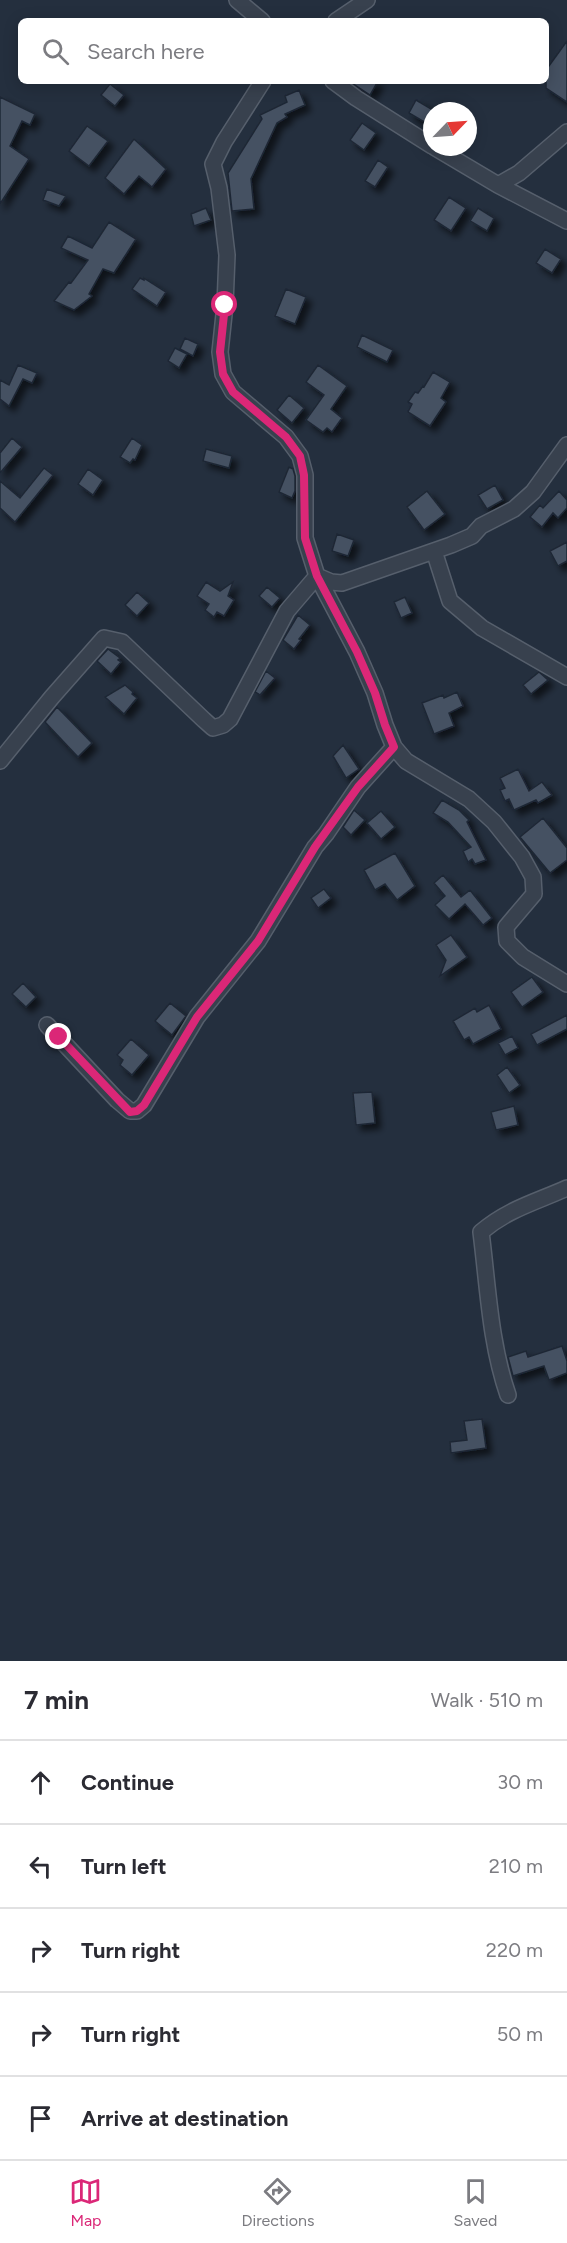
<!DOCTYPE html>
<meta charset="utf-8">
<style>
:root{--surface:#fff;--page:#f2f2f3;--text:#2b2b33;--muted:#7c7c81;--line:#e1e1e2;--accent:#db2777}
body{margin:0;font-family:Figtree,sans-serif;background:var(--page);color:var(--text)}
.compass{position:absolute;left:423px;top:102px;width:54px;height:54px;border-radius:50%;background:var(--surface);box-shadow:0 3px 15px #0003;rotate:65deg}
.stop{position:absolute;width:18px;height:18px;margin:-14px;border:4px solid #db2777;border-radius:50%;background:#fff}
.stop.end{background:#db2777;border-color:#fff;box-shadow:0 2px 6px #0008}
.list{margin:0;padding:0;list-style:none}
h2{display:flex;justify-content:space-between;align-items:center;height:78px;margin:0;padding:0 24px;font-size:26px}
h2 small{font-size:20px;font-weight:400;color:var(--muted)}
.list li{display:grid;grid-template-columns:39px 1fr auto;gap:18px;align-items:center;box-sizing:border-box;height:84px;padding:0 24px;border-top:2px solid var(--line)}
.list b{display:block;font-size:22px;white-space:nowrap}
.list em{font-size:20px;font-style:normal;color:var(--muted)}
.icon{flex:none;width:33px;height:33px;fill:none;stroke:currentColor;stroke-width:2;stroke-linecap:round;stroke-linejoin:round}
.map{position:relative;flex:none;width:567px;height:1661px;overflow:hidden}
.search{position:absolute;background:var(--surface);box-shadow:0 3px 15px #0003;left:18px;right:18px;top:18px;height:66px;display:flex;align-items:center;gap:15px;box-sizing:border-box;padding:0 21px;border-radius:9px;color:var(--muted);font-size:22px}
.sheet{height:498px;background:var(--surface)}
nav{display:flex;justify-content:space-around;align-items:center;box-sizing:border-box;height:84px;border-top:2px solid var(--line);background:var(--surface);font-size:16px;color:var(--muted)}
nav a{display:grid;justify-items:center;gap:3px}
nav .on{color:var(--accent)}
.map>svg:first-child{display:block}
</style>
<div class="map">
<svg width="567" height="1661" viewBox="0 0 567 1661">
<defs>
<filter id="shadow"><feDropShadow dx="5.5" dy="5.5" stdDeviation="3" flood-color="#0009"/></filter>
</defs>
<rect width="100%" height="100%" fill="#242f3e"/>
<path fill="#455162" stroke="#1f2835" stroke-width="1.5" filter="url(#shadow)" d="M567 41V102L546 88V70Z
M349 81H378L370 95Z
M110 84 124 95 115 106 101 95Z
M299 90 305 105 285 114 287 117 277 123 251 179 254 209 232 211 228 173 262 119 260 115 287 102 285 96Z
M0 97 35 114 30 125 22 121 10 146 29 159 0 204Z
M416 100 433 110 426 123 409 113Z
M362 123 376 133 364 150 350 140Z
M87 126 108 141 89 166 69 151Z
M134 139 166 169 152 187 139 176 124 194 105 178Z
M378 160 388 167 375 187 365 181Z
M47 189 66 196 59 206 43 200Z
M449 197 466 208 451 231 434 220Z
M206 208 211 220 194 226 191 214Z
M478 208 494 218 487 231 470 221Z
M109 222 136 239 114 273 103 269 89 294 92 296 74 310 54 301 69 282 71 283 88 260 61 248 68 236 92 248Z
M545 249 561 259 552 273 536 263Z
M140 278 144 280V278L166 292 157 306 132 289Z
M286 289 306 297 295 324 275 316Z
M362 335 393 350 387 362 357 347Z
M185 338 198 344 193 356 180 349Z
M175 348 187 354 179 368 168 361Z
M18 365 37 373 32 383 23 379 9 406 0 399V380L9 385Z
M318 365 347 386 331 409 342 418 332 432 327 428 323 432 306 420 324 395 306 382Z
M433 372 450 382 441 398 446 402 430 426 408 412 412 404 408 402 415 392 418 393 423 386 424 387Z
M289 395 304 408 292 423 277 410Z
M12 438 22 447 0 473V453Z
M132 438 142 445 135 460 133 459 130 463 120 457Z
M206 449 232 456 229 468 203 461Z
M289 467 293 469 295 476V491L292 498 279 492Z
M44 468 53 475 15 522 0 508V481L20 498Z
M88 469 103 480 93 495 78 484Z
M495 485 503 500 487 509 478 495Z
M427 491 445 514 424 530 407 507Z
M559 491 567 500V508L558 518 553 513 542 527 530 517 540 505 543 508Z
M337 534 354 540 348 556 332 551Z
M567 542V561L558 566 550 551Z
M206 582 220 591 233 582 228 596 234 600 224 616 217 612 214 617 205 610 209 604 197 596Z
M267 587 280 598 272 607 259 596Z
M137 592 149 603 137 616 125 605Z
M405 597 412 613 401 618 394 602Z
M298 615 310 625 299 639 301 640 294 649 283 640Z
M108 649 120 658 118 660 121 662 111 674 97 661Z
M266 671 275 678 260 695 255 692Z
M539 672 548 680 531 694 523 685Z
M125 685 133 692 132 694 137 698 124 714 105 697Z
M457 692 463 706 449 713 454 726 434 734 422 703 443 695 444 698Z
M57 707 92 743 78 757 45 722Z
M343 745 359 769 346 778 333 756Z
M518 769 529 791 542 782 552 795 538 803 536 800 514 810 509 799 505 801 500 790 505 788 500 778Z
M442 800 459 810 469 820 467 822 486 860 475 864 472 859 468 862 463 851 471 847 448 822 433 813Z
M354 810 365 820 351 835 343 827Z
M381 811 395 827 381 839 367 823Z
M543 818 567 848V860L550 873 520 837Z
M395 853 415 886 397 900 385 884 375 890 364 870Z
M443 875 461 897 470 890 492 918 483 925 465 904 449 919 435 905 445 896 434 883Z
M324 889 331 898 318 908 311 898Z
M451 935 467 957 440 976 446 960 436 945Z
M532 977 543 992 522 1007 511 992Z
M23 983 36 997 26 1007 12 994Z
M170 1003 186 1016 172 1035 155 1021Z
M489 1005 501 1029 473 1044 469 1037 464 1040 453 1021 475 1008 477 1012Z
M567 1015V1029L537 1045 531 1034Z
M512 1036 518 1048 505 1055 498 1043Z
M131 1039 149 1055 132 1075 120 1065 123 1060 117 1055Z
M507 1067 520 1085 509 1093 497 1075Z
M372 1092 375 1123 356 1125 353 1093Z
M514 1106 518 1125 496 1130 491 1112Z
M562 1346 567 1361V1373L549 1380 544 1366 513 1376 508 1357 526 1351 528 1357Z
M482 1419 486 1448 451 1453 450 1442 467 1440 464 1421Z"/>
<g fill="none" stroke-linecap="round" stroke-linejoin="round">
<g stroke="#565f6c" stroke-width="18">
<path id="minor" d="M237 0 262 21
M336 21 367 0
M263 81 224 142 213 164 219 188 227 255 225 305 220 352 223 374 233 392 286 437 300 456 305 475V538L317 576 357 652 375 693 385 725 394 747 406 761 469 799 494 822 522 857 533 877 534 894 506 927 507 941 523 957 567 984
M333 81 356 98 432 146
M434 147 498 185 567 221
M498 185 519 173 567 132
M434 551 450 601 482 628 567 677
M0 761 52 697 104 638 122 642 204 720 213 728 223 725 230 719 287 611 317 576 331 582 342 583 451 545 472 536 481 526 514 509 533 492 567 445
M47 1025 117 1100 130 1111H137L144 1105 197 1017 258 941 315 847 326 834 358 787 394 747
M508 1395C490 1343 488 1287 481 1232 508 1209 536 1202 567 1188"/>
</g>
<use href="#minor" stroke="#38414e" stroke-width="15"/>
</g>
<g fill="none" stroke-linecap="round" stroke-linejoin="round">
<path stroke="#db2777" stroke-width="8" d="M59 1037 130 1112 137 1111 144 1105 197 1017 258 941 315 847 358 787 394 747 385 725 375 693 357 652 317 576 305 538 304 475 300 456 286 437 233 392 223 374 220 352 225 305"/>
</g>
</svg>
<svg class="compass" viewBox="-18 -18 36 36"><path d="M0-13l5 13h-10z" fill="#e53935"/><path d="M0 13l5-13h-10z" fill="#7c7c81"/></svg>
<div class="stop" style="left:225px;top:305px"></div>
<div class="stop end" style="left:59px;top:1037px"></div>
<div class="search"><svg class="icon" aria-label="search" viewBox="0 0 24 24"><circle cx="10" cy="10" r="6"/><path d="M15 15l6 6"/></svg>Search here</div>
</div>
<section class="sheet">
<h2>7 min<small>Walk · 510 m</small></h2>
<ul class="list">
<li><svg class="icon" aria-label="ahead" viewBox="0 0 24 24"><path d="M12 20V5M6 11l6-6 6 6"/></svg><div><b>Continue</b></div><em>30 m</em></li>
<li><svg class="icon" aria-label="left" viewBox="0 0 24 24"><path d="M17 20v-9H6M10 6l-5 5 5 5"/></svg><div><b>Turn left</b></div><em>210 m</em></li>
<li><svg class="icon" aria-label="right" viewBox="0 0 24 24"><path d="M7 20v-9h11M14 6l5 5-5 5"/></svg><div><b>Turn right</b></div><em>220 m</em></li>
<li><svg class="icon" aria-label="right" viewBox="0 0 24 24"><path d="M7 20v-9h11M14 6l5 5-5 5"/></svg><div><b>Turn right</b></div><em>50 m</em></li>
<li><svg class="icon" aria-label="arrive" viewBox="0 0 24 24"><path d="M6 21V4h12l-3 4 3 4H6"/></svg><div><b>Arrive at destination</b></div></li>
</ul>
</section>
<nav>
<a class="on"><svg class="icon" aria-label="map" viewBox="0 0 24 24"><path d="M3 6l6-2 6 2 6-2v14l-6 2-6-2-6 2zM9 4v14M15 6v14"/></svg>Map</a>
<a><svg class="icon" aria-label="directions" viewBox="0 0 24 24"><path d="M12 3l9 9-9 9-9-9zM9 14v-3h6M13 9l2 2-2 2"/></svg>Directions</a>
<a><svg class="icon" aria-label="saved" viewBox="0 0 24 24"><path d="M7 4h10v16l-5-4-5 4z"/></svg>Saved</a>
</nav>
